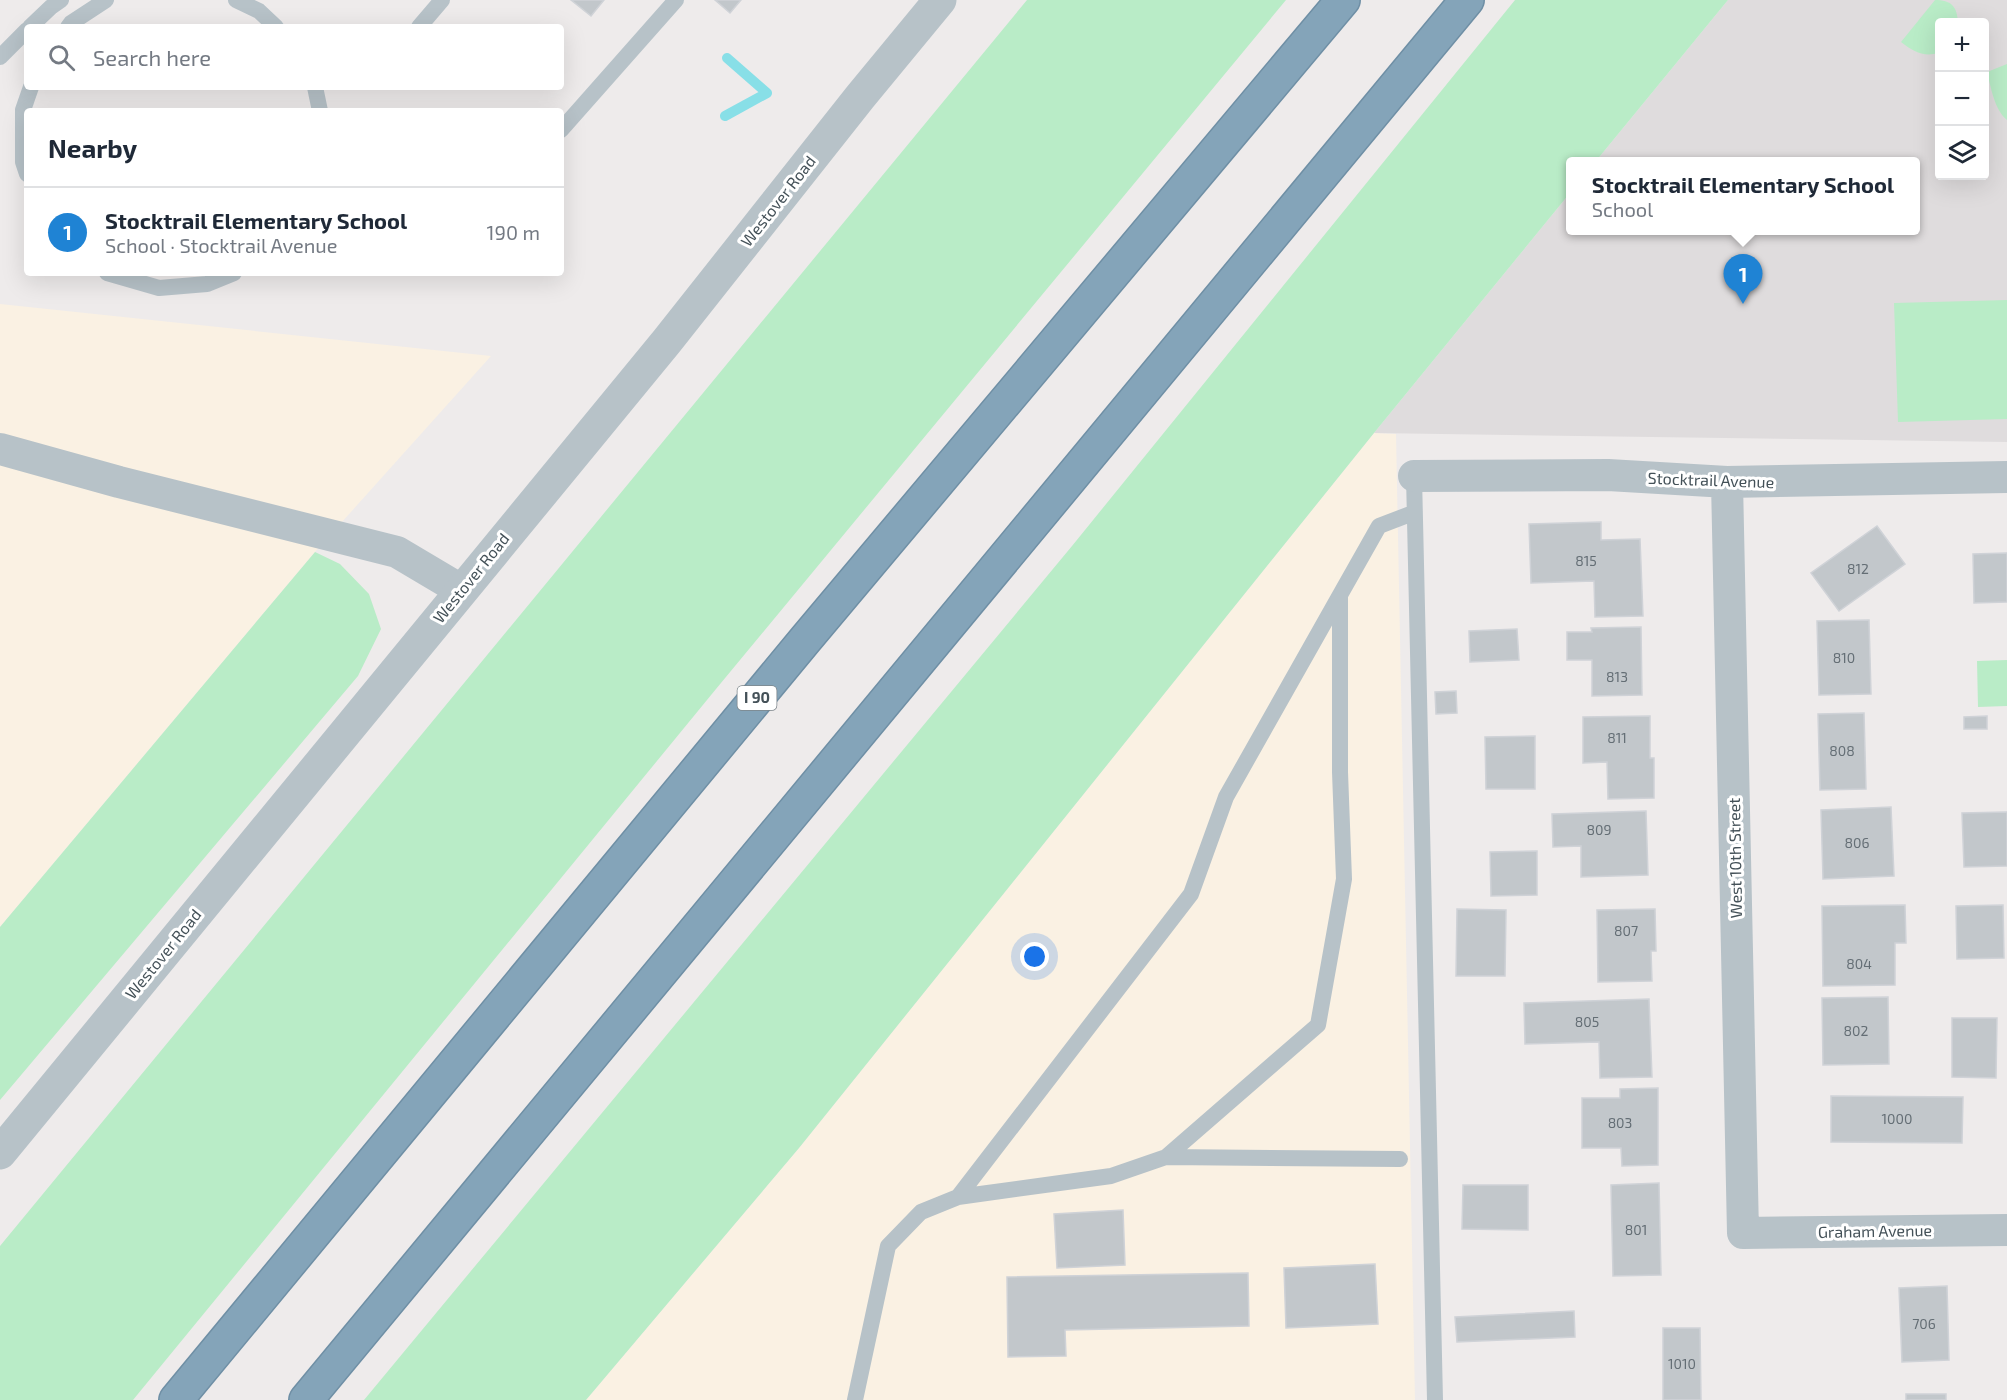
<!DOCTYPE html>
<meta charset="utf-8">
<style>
:root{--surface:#fff;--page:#f2f2f3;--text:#1f2937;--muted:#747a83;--line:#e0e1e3;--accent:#1f83d4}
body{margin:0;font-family:"Exo 2",sans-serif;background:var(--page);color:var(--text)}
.controls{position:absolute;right:18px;top:18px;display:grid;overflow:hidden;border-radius:6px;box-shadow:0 6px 24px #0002}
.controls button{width:54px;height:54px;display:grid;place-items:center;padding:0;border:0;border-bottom:2px solid var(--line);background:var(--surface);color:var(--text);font:30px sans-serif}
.you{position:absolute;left:1035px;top:957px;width:21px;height:21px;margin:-15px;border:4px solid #fff;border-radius:50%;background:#1a73e8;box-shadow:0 0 0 9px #1a73e833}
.badge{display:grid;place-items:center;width:39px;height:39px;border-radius:50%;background:var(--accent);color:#fff;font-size:20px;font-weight:700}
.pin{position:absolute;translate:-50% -50px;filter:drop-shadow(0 2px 3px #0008)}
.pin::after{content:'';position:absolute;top:32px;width:21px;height:18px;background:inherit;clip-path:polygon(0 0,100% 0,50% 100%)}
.popup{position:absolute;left:1566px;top:157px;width:354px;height:78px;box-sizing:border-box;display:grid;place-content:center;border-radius:6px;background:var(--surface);filter:drop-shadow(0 2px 4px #0005);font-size:20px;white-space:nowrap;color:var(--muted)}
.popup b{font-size:22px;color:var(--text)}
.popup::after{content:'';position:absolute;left:50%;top:100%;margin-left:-12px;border:12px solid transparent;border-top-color:var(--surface)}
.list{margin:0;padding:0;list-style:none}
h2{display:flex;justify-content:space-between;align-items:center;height:78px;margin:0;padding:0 24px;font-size:26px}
h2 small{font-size:20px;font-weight:400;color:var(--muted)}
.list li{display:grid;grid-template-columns:39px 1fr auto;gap:18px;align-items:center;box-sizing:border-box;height:90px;padding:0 24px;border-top:2px solid var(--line)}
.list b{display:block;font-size:22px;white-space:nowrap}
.list p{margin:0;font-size:20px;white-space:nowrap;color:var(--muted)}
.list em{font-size:20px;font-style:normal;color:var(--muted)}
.icon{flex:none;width:33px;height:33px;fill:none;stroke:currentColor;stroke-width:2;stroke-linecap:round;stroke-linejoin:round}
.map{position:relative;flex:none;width:2007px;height:1400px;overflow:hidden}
.search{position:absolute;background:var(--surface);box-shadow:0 6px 24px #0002;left:24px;top:24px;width:540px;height:66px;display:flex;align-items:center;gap:15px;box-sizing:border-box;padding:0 21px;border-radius:6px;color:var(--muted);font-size:22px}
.panel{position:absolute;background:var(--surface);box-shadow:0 6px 24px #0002;left:24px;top:108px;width:540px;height:168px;border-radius:6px}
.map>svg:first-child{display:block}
</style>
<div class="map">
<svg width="2007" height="1400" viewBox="0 0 2007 1400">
<rect width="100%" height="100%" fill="#eeebeb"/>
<path fill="#faf1e3" d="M0 304 491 356 315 552 0 927Z
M1374 433 1396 434 1415 1400H586L799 1148Z"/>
<path fill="#dfdcdd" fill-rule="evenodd" d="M1728 0H2007V442L1374 433 1570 193V230H1916V162L1596 161ZM1940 22H1984V176H1940Z"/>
<path fill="#b9ecc7" d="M1027 0H1286L716 689 133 1400H0V1246Z
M1515 0H1728L1596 161 1570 162V193L1374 433 799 1148 586 1400H364L1072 546Z
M1935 0C1951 0 1957 6 1958 22H1940L1939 53C1923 57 1914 52 1901 42Z
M2007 64V120C1994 109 1991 87 1987 72Z
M2007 300V419L1898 422 1894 303Z
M315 552 340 564 369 594 381 629 358 676 0 1100V927Z
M2007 660V706L1978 707 1977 661Z"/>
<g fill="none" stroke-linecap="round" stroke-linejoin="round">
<path stroke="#88dfe7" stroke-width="10" d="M725 116 767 93 727 58"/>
</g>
<path fill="#c2c7cb" stroke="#cfd2d7" stroke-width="1.5" d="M571 0H604L591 16Z
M715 0H741L730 13Z
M1601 522V540L1640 539 1643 616 1595 617 1594 581 1531 583 1529 524Z
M1877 526 1905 564 1839 611 1811 573Z
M2007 553V602L1974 603 1973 554Z
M1869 620 1871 694 1819 695 1817 621Z
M1641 627 1642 695 1592 696V660H1567V632H1592L1591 628Z
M1517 629 1519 660 1470 662 1469 631Z
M1456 691 1457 713 1436 714 1435 692Z
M1864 713 1866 789 1820 790 1818 714Z
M1650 716V758H1654V798L1608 799 1607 762 1583 763V717Z
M1987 716V729H1964V717Z
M1535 736V789H1486L1485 737Z
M1891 807 1894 876 1823 879 1821 810Z
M1646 811 1648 875 1581 877V846L1553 847 1552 814Z
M2007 812V866L1964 867 1962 813Z
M1537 851V895L1491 896 1490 852Z
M1905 905 1906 943H1895V985L1823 986 1822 906Z
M2003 905 2004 958 1957 959 1956 906Z
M1457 909 1506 910 1505 976H1456Z
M1655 909 1656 951H1651L1652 981 1598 982 1597 910Z
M1888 997 1889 1064 1823 1065 1822 998Z
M1649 999 1652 1077 1600 1078 1599 1042 1525 1044 1524 1003Z
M1952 1018H1997L1996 1078 1952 1077Z
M1658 1088V1165L1622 1166 1621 1148H1582V1098H1620V1089Z
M1831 1096 1963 1097 1962 1143 1831 1142Z
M1659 1183 1661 1275 1613 1276 1611 1185Z
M1463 1185H1528V1230L1462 1229Z
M1123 1210 1125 1265 1057 1268 1054 1214Z
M1375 1264 1378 1324 1286 1328 1284 1268Z
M1248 1273 1249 1326 1065 1330 1066 1356 1008 1357 1007 1277Z
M1947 1286 1949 1360 1902 1362 1899 1288Z
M1574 1311 1575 1337 1457 1342 1455 1317Z
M1663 1328H1700L1701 1400H1663Z
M1906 1394H1946V1400H1906Z"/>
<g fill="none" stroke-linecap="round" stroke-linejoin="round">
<g stroke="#6f8fa5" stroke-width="36">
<path id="motorway" d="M176 1400 805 640 1343 0
M306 1400 1467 0"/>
</g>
<path stroke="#b7c2c8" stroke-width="16" d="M236 0 259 11 276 27
M30 27 51 7 61 0
M68 27 71 23 106 0
M419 27 442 0
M0 57 27 30
M315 87 320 111
M561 130 676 0
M27 174 23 162V110L31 87
M107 273 159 288 207 284 234 273
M1414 476 1435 1400
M1166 1157 1400 1159
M958 1197 1191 894 1226 797 1340 595
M855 1400 888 1246 921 1212 958 1197 1111 1176 1166 1157 1318 1025 1344 879 1340 772V595L1379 526 1413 513"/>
<path stroke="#b7c2c8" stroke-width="32" d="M0 449 119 482 397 552 461 590
M1414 476 1608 475 1727 482 2007 477
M1727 482 1743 1233 2007 1230"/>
<path stroke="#b7c2c8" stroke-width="33" d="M0 1153 667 341 860 97 940 0"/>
<use href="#motorway" stroke="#84a4b9" stroke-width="33"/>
</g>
<g text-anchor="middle" stroke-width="6" stroke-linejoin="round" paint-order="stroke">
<g font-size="14" fill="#646e75">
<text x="1586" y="566">815</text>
<text x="1858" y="574">812</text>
<text x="1844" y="663">810</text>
<text x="1617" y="682">813</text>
<text x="1617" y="743">811</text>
<text x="1842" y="756">808</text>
<text x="1599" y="835">809</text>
<text x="1857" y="848">806</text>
<text x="1626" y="936">807</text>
<text x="1859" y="969">804</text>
<text x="1587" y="1027">805</text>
<text x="1856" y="1036">802</text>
<text x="1897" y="1124">1000</text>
<text x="1620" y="1128">803</text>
<text x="1636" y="1235">801</text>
<text x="1924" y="1329">706</text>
<text x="1682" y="1369">1010</text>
</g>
<rect fill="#fff" stroke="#7c858a" stroke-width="1.5" x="737.5" y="686" width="39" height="24" rx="4.5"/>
<g font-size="15" font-weight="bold" fill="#445158">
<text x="757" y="703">I 90</text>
</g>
<g font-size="16" fill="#445158" stroke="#fff">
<text transform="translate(778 201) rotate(-52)" y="6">Westover Road</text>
<text transform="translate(1711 480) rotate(2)" y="6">Stocktrail Avenue</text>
<text transform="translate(471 578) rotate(-51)" y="6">Westover Road</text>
<text transform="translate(1735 858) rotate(-91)" y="6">West 10th Street</text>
<text transform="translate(163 954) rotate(-51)" y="6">Westover Road</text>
<text transform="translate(1875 1231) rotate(-1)" y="6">Graham Avenue</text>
</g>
</g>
</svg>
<div class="controls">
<button>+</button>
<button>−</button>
<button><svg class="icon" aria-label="layers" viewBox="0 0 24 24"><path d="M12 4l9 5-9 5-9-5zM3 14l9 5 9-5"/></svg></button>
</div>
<div class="you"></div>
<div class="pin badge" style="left:1743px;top:304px">1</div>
<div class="popup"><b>Stocktrail Elementary School</b>School</div>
<div class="search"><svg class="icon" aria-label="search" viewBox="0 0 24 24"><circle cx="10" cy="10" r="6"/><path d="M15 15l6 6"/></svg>Search here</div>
<section class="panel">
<h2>Nearby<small></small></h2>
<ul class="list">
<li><span class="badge">1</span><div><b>Stocktrail Elementary School</b><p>School · Stocktrail Avenue</p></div><em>190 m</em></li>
</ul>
</section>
</div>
